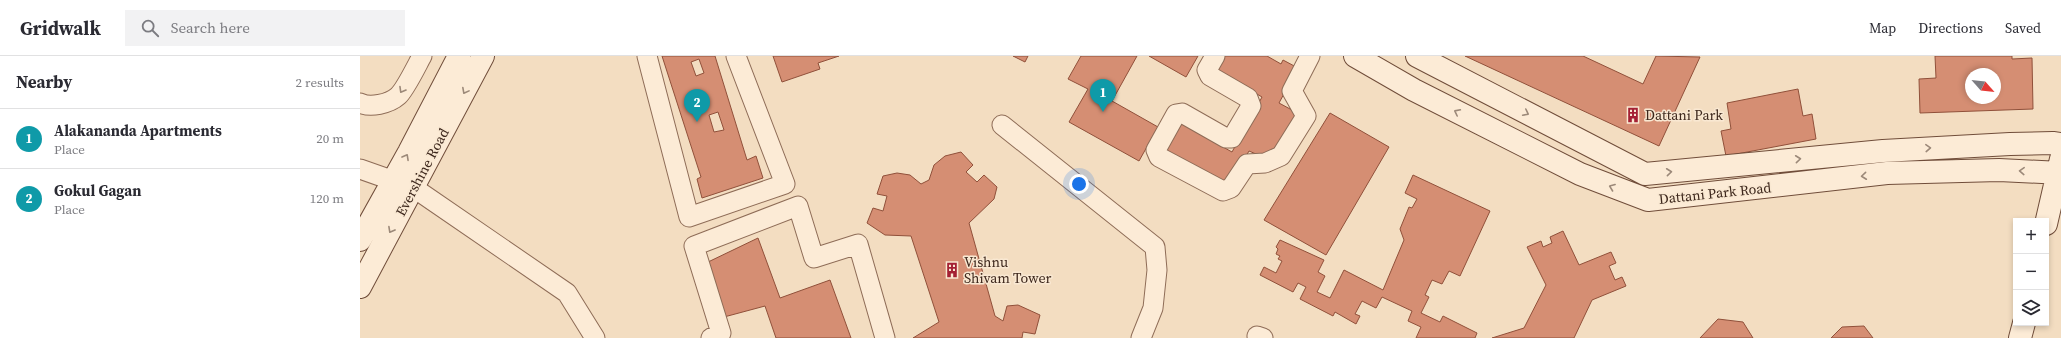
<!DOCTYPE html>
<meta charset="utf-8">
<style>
:root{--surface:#fff;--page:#f2f2f3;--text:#2b2b33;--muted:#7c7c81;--line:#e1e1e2;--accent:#ea580c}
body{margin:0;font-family:"Source Serif 4",serif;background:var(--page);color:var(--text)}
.controls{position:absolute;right:12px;bottom:12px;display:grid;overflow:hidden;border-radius:0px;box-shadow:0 2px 6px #0003}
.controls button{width:36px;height:36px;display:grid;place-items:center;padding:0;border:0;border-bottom:1px solid var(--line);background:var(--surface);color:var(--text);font:20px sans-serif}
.compass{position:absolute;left:1605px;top:12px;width:36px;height:36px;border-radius:50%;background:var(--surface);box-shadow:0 2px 6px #0003;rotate:117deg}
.you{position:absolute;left:719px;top:128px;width:14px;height:14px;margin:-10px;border:3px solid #fff;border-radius:50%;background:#1a73e8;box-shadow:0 0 0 6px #1a73e833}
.badge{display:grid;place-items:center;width:26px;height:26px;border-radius:50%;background:var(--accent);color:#fff;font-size:13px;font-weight:700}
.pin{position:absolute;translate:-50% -33px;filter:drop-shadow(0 1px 2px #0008)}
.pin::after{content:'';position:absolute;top:21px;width:14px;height:12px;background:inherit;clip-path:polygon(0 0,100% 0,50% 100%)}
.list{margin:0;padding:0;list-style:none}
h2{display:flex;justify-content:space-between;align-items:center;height:52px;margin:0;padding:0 16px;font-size:17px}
h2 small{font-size:13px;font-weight:400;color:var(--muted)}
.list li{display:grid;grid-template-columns:26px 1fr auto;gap:12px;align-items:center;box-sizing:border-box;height:60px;padding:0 16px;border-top:1px solid var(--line)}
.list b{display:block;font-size:15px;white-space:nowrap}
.list p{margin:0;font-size:13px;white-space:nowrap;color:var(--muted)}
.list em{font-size:13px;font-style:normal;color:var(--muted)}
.icon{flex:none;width:22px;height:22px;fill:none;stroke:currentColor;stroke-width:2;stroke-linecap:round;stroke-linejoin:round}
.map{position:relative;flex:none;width:1701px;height:282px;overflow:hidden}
header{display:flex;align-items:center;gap:24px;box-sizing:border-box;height:56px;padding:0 20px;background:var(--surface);border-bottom:1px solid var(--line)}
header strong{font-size:19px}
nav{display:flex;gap:22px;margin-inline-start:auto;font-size:14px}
.search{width:280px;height:36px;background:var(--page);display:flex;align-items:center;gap:10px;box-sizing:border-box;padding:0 14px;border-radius:0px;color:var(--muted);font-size:15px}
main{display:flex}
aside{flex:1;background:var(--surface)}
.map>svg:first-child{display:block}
</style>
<header>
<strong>Gridwalk</strong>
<div class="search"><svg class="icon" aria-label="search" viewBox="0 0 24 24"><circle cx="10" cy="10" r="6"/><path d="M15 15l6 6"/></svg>Search here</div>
<nav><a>Map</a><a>Directions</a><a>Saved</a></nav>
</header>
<main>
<aside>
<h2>Nearby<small>2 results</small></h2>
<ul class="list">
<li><span class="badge" style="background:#0f9aa8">1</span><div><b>Alakananda Apartments</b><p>Place</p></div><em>20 m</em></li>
<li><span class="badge" style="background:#0f9aa8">2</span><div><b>Gokul Gagan</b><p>Place</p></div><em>120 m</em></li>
</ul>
</aside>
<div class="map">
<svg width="1701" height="282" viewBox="0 0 1701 282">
<rect width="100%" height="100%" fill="#f3ddc1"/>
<path fill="#d58e73" stroke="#90503a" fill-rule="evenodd" d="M302 0H355L387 104 396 100 403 122 342 142 337 123 341 121ZM339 3 344 17 336 20 331 6ZM358 56 364 74 354 76 349 59Z
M413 0H479L458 7 460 13 422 26Z
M653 0H668L665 6Z
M721 0H777L752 45 798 71 779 105 709 66 728 33 708 23Z
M789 0H838L826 21Z
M861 0H907L921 8 923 4 938 12 919 47 943 60 914 98 903 101 889 95 868 131 803 97 821 63 836 76 872 96 902 41 854 13Z
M1105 0H1223L1283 28 1296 0 1340 1 1299 90Z
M1575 0H1652V3L1672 2 1673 53 1560 57 1559 23 1576 22ZM1611 18H1635V42H1611Z
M1438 33 1443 60 1452 58 1456 83 1366 100 1361 75 1371 73 1367 47Z
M970 57 1029 91 966 199 904 164Z
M601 96 613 109 606 116 617 126 624 119 637 131 634 143 609 167 635 260 643 265 647 250 658 249 680 259 675 278 663 276 662 282H553L579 266 551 180 525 179 507 167 513 152 523 155 527 140 517 138 523 120 537 117 550 119 561 128 569 124 574 109 585 100Z
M1053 119 1130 155 1100 220 1089 215 1082 228 1072 224 1065 239 1069 241 1061 257 1080 266 1083 260 1117 277 1115 282H1056L1061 271 1048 265 1052 255 1022 241 1016 252 1002 245 995 258 1000 260 996 268 975 256 973 260 940 243 946 231 938 227 933 236 900 219 904 211 916 217 922 205 918 203 920 200 916 198 918 193 916 191 920 184 964 204 958 216 965 220 957 236 970 242 984 214 1023 234 1044 184 1040 173 1049 151 1052 152 1057 143 1045 137Z
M1203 175 1219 209 1251 196 1256 207 1249 210 1255 224 1262 221 1266 230 1232 244 1214 282H1132L1164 272 1186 229 1167 191 1181 185 1183 191 1192 187 1190 181Z
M398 182 420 242 470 224 491 282H416L405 250 364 261 346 207Z
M1358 263 1383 266 1393 282H1340Z
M1504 270 1513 282H1471L1482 271Z"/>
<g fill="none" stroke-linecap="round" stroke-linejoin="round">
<g stroke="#8e6c57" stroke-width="21">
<path id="street" d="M287 0 329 161 425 128 376 0
M855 0 847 14 850 20 888 42 891 50 872 82H866L822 57 816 58 796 94 799 101 863 135 871 132 887 108 905 107 921 100 946 60 932 35 950 0
M0 47C10 52 29 48 38 40 45 34 57 9 62 0
M642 69 795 191 797 214 793 252 781 282
M0 113 54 132 207 237 235 282
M897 280 903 282
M351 282 361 277 334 190 438 150 454 202 498 188 525 282"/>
</g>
<g stroke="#704d3a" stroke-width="24">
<path id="secondary" d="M995 0 1054 34 1220 118 1288 144 1527 117 1639 114 1701 117
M1057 0 1285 118 1523 95 1650 88 1693 87 1701 88
M1686 168 1701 103
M0 184 49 96 99 0
M0 231 123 0
M1660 282 1664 267"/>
</g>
<use href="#street" stroke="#fcebd6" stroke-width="19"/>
<use href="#secondary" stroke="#fcebd6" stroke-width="22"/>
</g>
<defs><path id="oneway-chevron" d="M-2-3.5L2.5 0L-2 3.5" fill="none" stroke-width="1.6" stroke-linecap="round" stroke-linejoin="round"/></defs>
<g stroke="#9c8979">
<use href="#oneway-chevron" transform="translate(42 34) rotate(120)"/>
<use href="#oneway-chevron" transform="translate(105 35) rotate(118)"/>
<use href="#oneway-chevron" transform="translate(1097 56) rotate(-153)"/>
<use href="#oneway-chevron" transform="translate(1166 57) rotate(27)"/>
<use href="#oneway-chevron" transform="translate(1568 92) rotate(-3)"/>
<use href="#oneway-chevron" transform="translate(46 101) rotate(-61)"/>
<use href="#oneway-chevron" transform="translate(1438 103) rotate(-6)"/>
<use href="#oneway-chevron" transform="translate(1662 115) rotate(-177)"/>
<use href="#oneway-chevron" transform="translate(1309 116) rotate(-6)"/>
<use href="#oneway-chevron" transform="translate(1504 120) rotate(174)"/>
<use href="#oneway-chevron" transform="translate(1252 131) rotate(-159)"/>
<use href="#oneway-chevron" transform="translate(31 174) rotate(119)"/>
</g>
<defs>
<g id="building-bare" transform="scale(1.2)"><path d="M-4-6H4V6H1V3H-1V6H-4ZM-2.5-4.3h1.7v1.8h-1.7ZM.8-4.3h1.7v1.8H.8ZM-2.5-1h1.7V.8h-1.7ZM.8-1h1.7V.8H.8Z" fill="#a42034" stroke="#f9e8d2" stroke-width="2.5" paint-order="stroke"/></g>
</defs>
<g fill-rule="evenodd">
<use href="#building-bare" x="1273" y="59"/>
<use href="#building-bare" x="592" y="214"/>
</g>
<g text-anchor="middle" stroke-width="3" stroke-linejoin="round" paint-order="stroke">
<g font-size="14" fill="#3d271c" stroke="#f9e8d2" text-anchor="start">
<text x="1285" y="64">Dattani Park</text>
<text x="604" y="211">Vishnu<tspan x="604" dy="16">Shivam Tower</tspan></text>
</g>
<g font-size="14" fill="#3d271c" stroke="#f9e8d2">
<text transform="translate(62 116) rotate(-62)" y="5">Evershine Road</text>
<text transform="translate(1355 137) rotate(-6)" y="5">Dattani Park Road</text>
</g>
</g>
</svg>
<div class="controls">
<button>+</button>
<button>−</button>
<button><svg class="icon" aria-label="layers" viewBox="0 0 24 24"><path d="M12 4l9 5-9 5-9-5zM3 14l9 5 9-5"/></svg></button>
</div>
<svg class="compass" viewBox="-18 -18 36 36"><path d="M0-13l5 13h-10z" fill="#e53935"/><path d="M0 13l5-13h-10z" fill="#7c7c81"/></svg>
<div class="you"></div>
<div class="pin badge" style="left:743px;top:56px;background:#0f9aa8">1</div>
<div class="pin badge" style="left:337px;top:66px;background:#0f9aa8">2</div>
</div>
</main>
